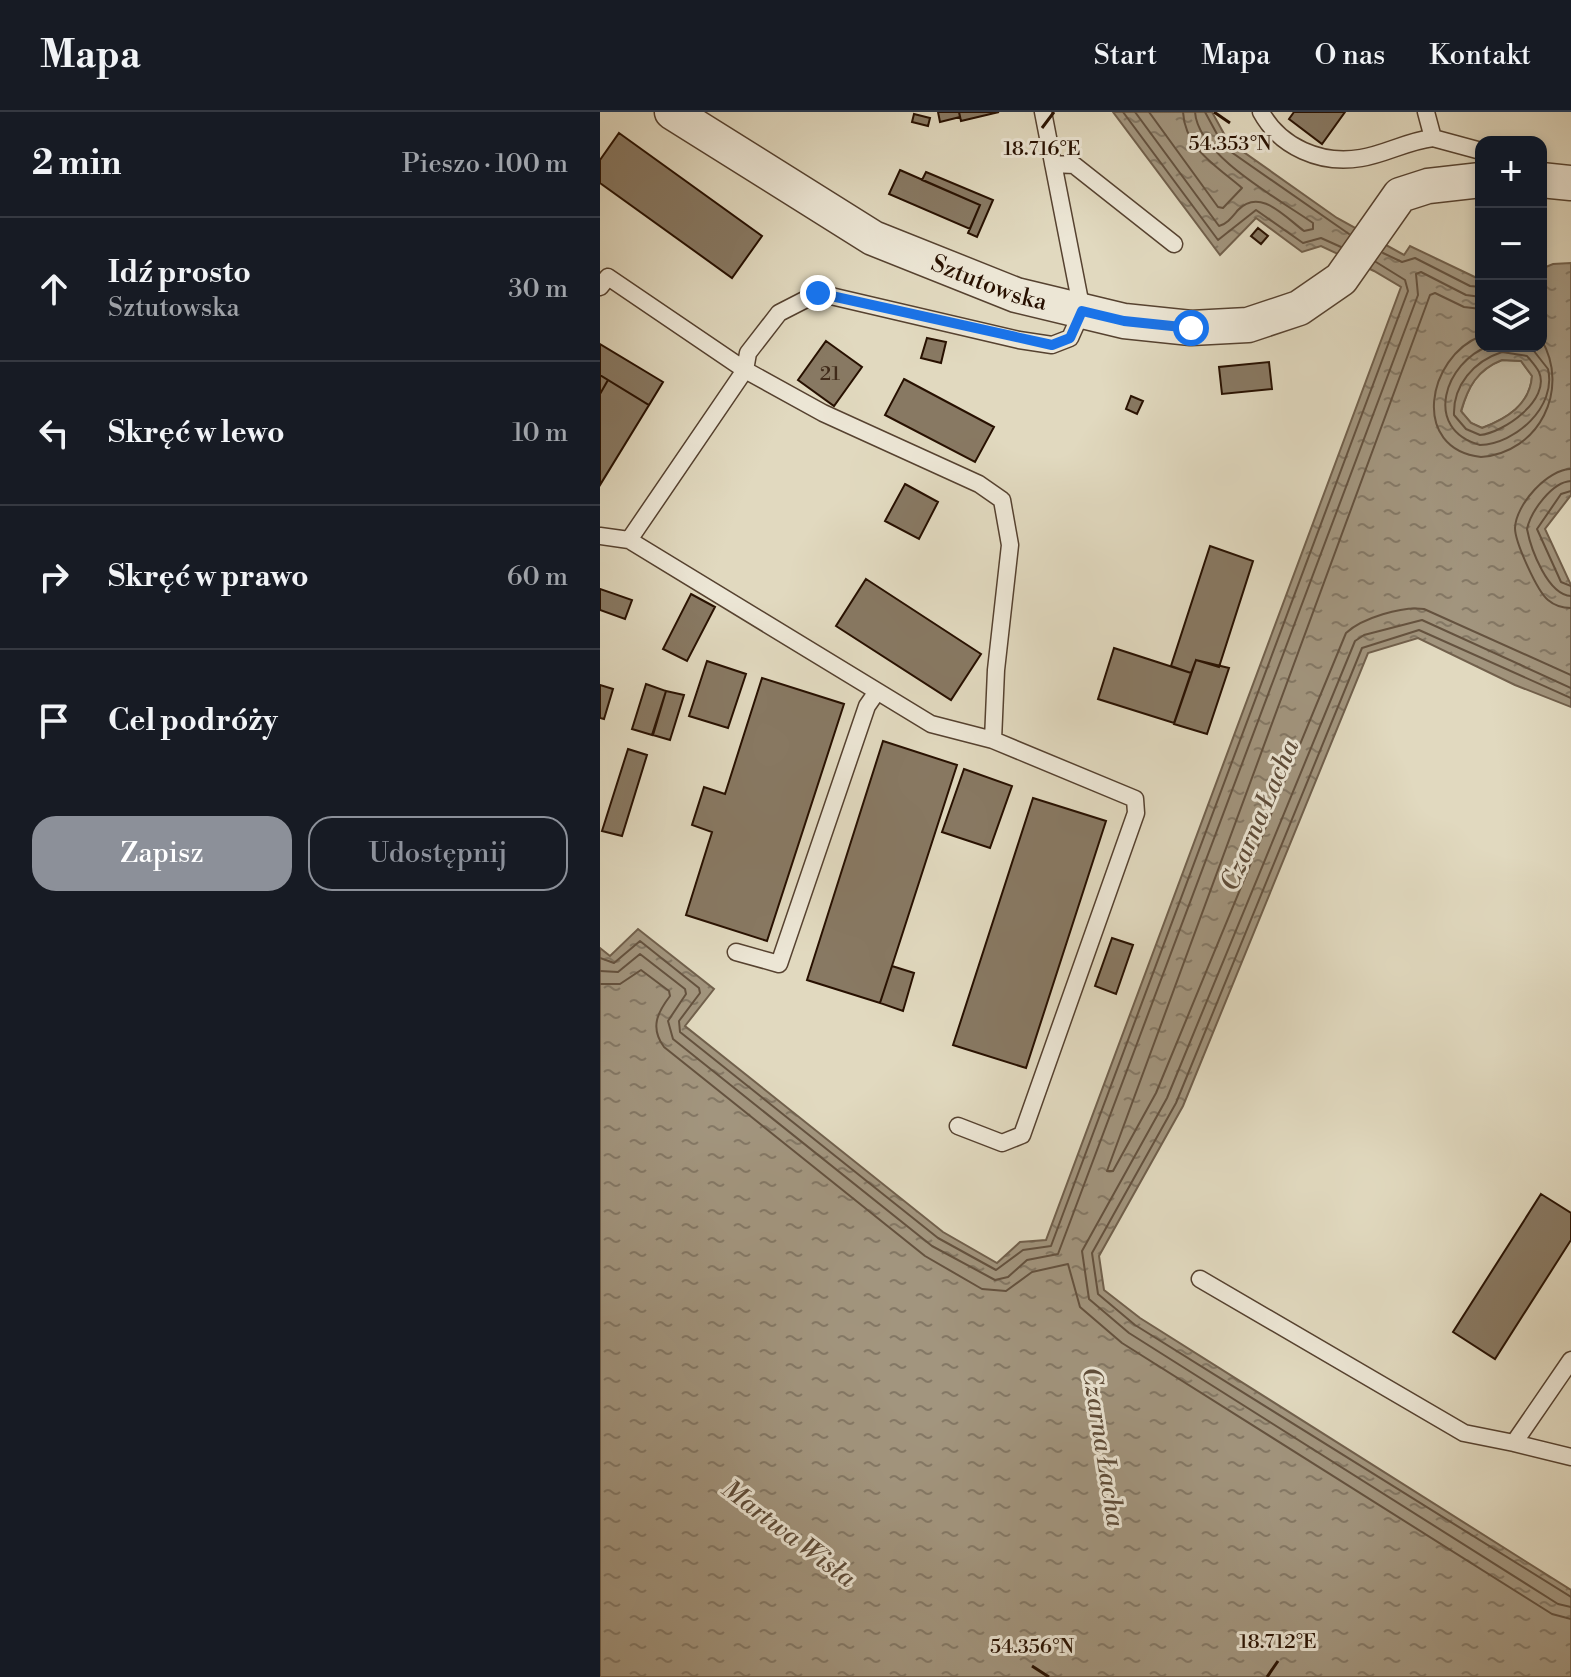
<!DOCTYPE html>
<html lang="pl">
<meta charset="utf-8">
<style>
:root{--surface:#171b24;--page:#242831;--text:#f1f3f6;--muted:#9ea1a6;--line:#363941;--accent:#8c9099}
body{margin:0;font-family:"Libre Bodoni",serif;background:var(--page);color:var(--text)}
.controls{position:absolute;right:24px;top:24px;display:grid;overflow:hidden;border-radius:16px;box-shadow:0 4px 12px #0003}
.controls button{width:72px;height:72px;display:grid;place-items:center;padding:0;border:0;border-bottom:2px solid var(--line);background:var(--surface);color:var(--text);font:40px sans-serif}
.stop{position:absolute;width:24px;height:24px;margin:-18px;border:6px solid #1a73e8;border-radius:50%;background:#fff}
.stop.end{background:#1a73e8;border-color:#fff;box-shadow:0 2px 8px #0008}
.list{margin:0;padding:0;list-style:none}
h2{display:flex;justify-content:space-between;align-items:center;height:104px;margin:0;padding:0 32px;font-size:34px}
h2 small{font-size:26px;font-weight:400;color:var(--muted)}
.list li{display:grid;grid-template-columns:52px 1fr auto;gap:24px;align-items:center;box-sizing:border-box;height:144px;padding:0 32px;border-top:2px solid var(--line)}
.list b{display:block;font-size:30px;white-space:nowrap}
.list p{margin:0;font-size:26px;white-space:nowrap;color:var(--muted)}
.list em{font-size:26px;font-style:normal;color:var(--muted)}
.actions{display:flex;gap:16px;padding:24px 32px}
.actions a{flex:1;padding:18px 0;border:2px solid var(--accent);border-radius:24px;text-align:center;font-size:28px;color:var(--accent)}
.actions .main{background:var(--accent);color:#fff}
.icon{flex:none;width:44px;height:44px;fill:none;stroke:currentColor;stroke-width:2;stroke-linecap:round;stroke-linejoin:round}
.map{position:relative;flex:none;width:971px;height:1565px;overflow:hidden}
header{display:flex;align-items:center;gap:48px;box-sizing:border-box;height:112px;padding:0 40px;background:var(--surface);border-bottom:2px solid var(--line)}
header strong{font-size:38px}
nav{display:flex;gap:44px;margin-inline-start:auto;font-size:28px}
main{display:flex}
aside{flex:1;background:var(--surface)}
.map>svg:first-child{display:block}
</style>
<header>
<strong>Mapa</strong>
<nav><a>Start</a><a>Mapa</a><a>O nas</a><a>Kontakt</a></nav>
</header>
<main>
<aside>
<h2>2 min<small>Pieszo · 100 m</small></h2>
<ul class="list">
<li><svg class="icon" aria-label="ahead" viewBox="0 0 24 24"><path d="M12 20V5M6 11l6-6 6 6"/></svg><div><b>Idź prosto</b><p>Sztutowska</p></div><em>30 m</em></li>
<li><svg class="icon" aria-label="left" viewBox="0 0 24 24"><path d="M17 20v-9H6M10 6l-5 5 5 5"/></svg><div><b>Skręć w lewo</b></div><em>10 m</em></li>
<li><svg class="icon" aria-label="right" viewBox="0 0 24 24"><path d="M7 20v-9h11M14 6l5 5-5 5"/></svg><div><b>Skręć w prawo</b></div><em>60 m</em></li>
<li><svg class="icon" aria-label="arrive" viewBox="0 0 24 24"><path d="M6 21V4h12l-3 4 3 4H6"/></svg><div><b>Cel podróży</b></div></li>
</ul>
<div class="actions"><a class="main">Zapisz</a><a>Udostępnij</a></div>
</aside>
<div class="map">
<svg width="971" height="1565" viewBox="0 0 971 1565">
<defs>
<pattern id="water-ripples" width="26" height="14" patternUnits="userSpaceOnUse" patternTransform="scale(2)"><rect width="26" height="14" fill="#a2957e"/><path d="M2 4q2-2 4 0t4 0M15 11q2-2 4 0t4 0" fill="none" stroke="#847865"/></pattern>
</defs>
<rect width="100%" height="100%" fill="#e1d9bf"/>
<filter id="stains"><feTurbulence type="fractalNoise" baseFrequency=".0025" numOctaves="4"/><feColorMatrix values="0 0 0 0 .2 0 0 0 0 .09 0 0 0 0 .02 0 0 0 .5 -.17"/></filter>
<radialGradient id="worn" r=".72"><stop offset=".6" stop-color="#630" stop-opacity="0"/><stop offset="1" stop-color="#630" stop-opacity=".3"/></radialGradient>
<path fill="#c1b79f" stroke="#746450" stroke-width="2" d="M902 248 921 249 932 264C930 293 906 307 882 316L871 311 861 300C868 275 877 257 902 248Z"/>
<path fill="url(#water-ripples)" stroke="#71604c" stroke-width="2" fill-rule="evenodd" d="M513 0H612L628 29 737 106 804 143 810 134 881 168V234H941V157L953 152 971 151V383L945 417 971 473V595L915 573 818 526 768 541 583 994 499 1144 504 1178 540 1206 971 1478V1565H0V836L10 844 38 817 114 877 85 914 343 1120 397 1151 420 1130 446 1128 801 175 774 159 721 134 702 140 656 106 620 143ZM902 248 921 249 932 264C930 293 906 307 882 316L871 311 861 299C868 275 877 258 902 248Z"/>
<g fill="none" stroke-linecap="round" stroke-linejoin="round">
<path stroke="#64523f" stroke-width="2" d="M523 0 618 128 656 98 703 131 721 126 741 135
M535 0 619 114C627 112 632 105 638 98 660 75 685 105 704 119L713 117V111C679 87 598 44 595 0
M549 0 618 95 623 96 642 76C618 55 585 37 583 0
M605 0 624 35 749 122
M783 141 802 150 815 146 870 174 881 175
M881 197 864 195 835 181 830 183 507 1059H513L556 981 746 521C762 506 802 494 824 497L971 563
M881 224C827 245 810 337 881 345 939 341 971 277 941 227
M889 234C845 250 822 317 880 333 915 332 957 295 948 257L930 234
M902 240 927 244C931 249 936 254 939 260 951 288 903 321 880 323L866 317 854 303C853 273 874 249 902 240Z
M971 357C948 357 916 392 915 416 915 430 937 479 948 488 955 494 962 496 971 496
M971 369C952 370 931 399 927 417 931 438 948 483 971 484
M971 379 961 382 937 417 961 470 971 474
M971 576 822 508 764 523 755 529 567 986 482 1139 489 1187 529 1221 958 1492 971 1495
M971 586 819 518 762 536 576 991 492 1141 498 1182 535 1213 971 1485
M0 846 14 851 40 829 99 876 100 881 79 909 80 920 338 1126 396 1158 423 1138 451 1134 808 179 805 168 776 150
M0 859 18 860 40 842 85 877 86 882 68 909 73 927 332 1134 395 1168 408 1165 427 1148 458 1142 818 183 816 162 821 160 866 183 881 185
M0 872H20L41 858 69 879 70 884C57 901 50 916 64 935L325 1144 382 1177 406 1179 432 1160 468 1152 480 1195 522 1231 952 1502 971 1507"/>
</g>
<path fill="#887963" stroke="#271000" stroke-width="2" d="M338 0H359L360 5 340 10Z
M359 0H399L361 9Z
M694 0H745L722 32 689 7Z
M314 2 330 6 328 14 312 10Z
M19 21 162 124 132 166 0 71V48Z
M300 58 380 93 370 117 289 82Z
M326 60 393 88 377 125 368 121 380 93 322 68Z
M658 116 668 124 661 132 651 124Z
M327 226 346 230 341 251 321 246Z
M226 229 262 255 234 294 198 268Z
M0 232 63 270 49 293 0 263Z
M669 250 672 277 622 282 619 255Z
M0 263 8 268 0 282Z
M304 267 394 315 375 350 285 303Z
M8 268 49 293 0 373V282Z
M531 284 543 289 537 302 526 297Z
M305 372 338 390 319 427 285 409Z
M610 434 653 449 619 555 596 548 591 561 571 554Z
M266 467 381 542 351 588 236 514Z
M0 477 32 488 25 507 0 498Z
M91 482 115 495 87 549 63 537Z
M514 536 591 561 574 611 498 587Z
M596 548 629 556 607 622 574 612Z
M107 549 146 562 128 616 89 604Z
M162 566 244 592 167 829 86 803 112 720 92 713 104 675 125 682Z
M46 572 66 579 52 623 32 617Z
M0 573 13 577 4 607 0 606Z
M66 579 84 583 70 628 53 623Z
M283 629 357 653 280 891 207 868Z
M28 637 47 643 22 724 2 719Z
M364 657 412 674 390 736 342 720Z
M433 686 506 709 426 956 353 933Z
M512 826 533 833 516 882 495 874Z
M292 854 314 861 303 899 280 891Z
M941 1082 971 1101V1128L895 1247 853 1220Z"/>
<g fill="none" stroke-linecap="round" stroke-linejoin="round">
<g stroke="#564230" stroke-width="19">
<path id="service" d="M661 0C680 35 721 53 761 46 786 42 807 29 833 26
M826 0 833 26 881 39
M453 52 474 53 574 132
M0 175 8 165 145 258 29 428 0 424
M29 428 331 612 393 628
M136 840 179 852 267 594 276 581
M358 1014 402 1031 422 1023 536 701 535 687 393 628 396 558 410 433 402 388 379 372 223 301 145 258 148 241 179 201 218 181 419 228 452 233 470 226 482 199 443 0
M600 1167 864 1321 914 1331 971 1248
M914 1331 971 1345"/>
</g>
<g stroke="#564230" stroke-width="37">
<g id="minor">
<path id="s1" d="M72 0 273 126 416 183 524 209 591 216 648 213 699 196 741 167 800 83 828 74 881 68"/>
<path d="M941 68 971 71"/>
</g>
</g>
<use href="#service" stroke="#ece6d5" stroke-width="16"/>
<use href="#minor" stroke="#ece6d5" stroke-width="34"/>
</g>
<g fill="none" stroke-linecap="round" stroke-linejoin="round">
<path stroke="#1a73e8" stroke-width="10" d="M218 181 452 233 470 226 482 199 524 209 591 216"/>
</g>
<path fill="none" stroke="#271000" stroke-width="3" d="M614 0 630 11M442 16 454 0M432 1554 449 1565M667 1565 678 1549"/>
<g text-anchor="middle" stroke-width="6" stroke-linejoin="round" paint-order="stroke">
<g font-size="20" fill="#3f2a19">
<text x="230" y="268">21</text>
</g>
<g font-size="24" fill="#271000" stroke="#ece6d5">
<text dy="8" stroke="none"><textPath href="#s1" startOffset="362">Sztutowska</textPath></text>
</g>
<g font-size="26" font-style="italic" fill="#5e4c39" stroke="#ece6d5">
<text transform="translate(659 703) rotate(-67)" y="9">Czarna Łacha</text>
<text transform="translate(504 1335) rotate(81)" y="9">Czarna Łacha</text>
<text transform="translate(189 1421) rotate(37)" y="9">Martwa Wisła</text>
</g>
</g>
<g font-size="20" text-anchor="middle" fill="#271000" stroke="#ece6d5" stroke-width="6" stroke-linejoin="round" paint-order="stroke">
<text x="630" y="38">54.353°N</text>
<text x="442" y="43">18.716°E</text>
<text x="678" y="1536">18.712°E</text>
<text x="432" y="1541">54.356°N</text>
</g>
<rect width="100%" height="100%" filter="url(#stains)"/>
<rect width="100%" height="100%" fill="url(#worn)"/>
</svg>
<div class="controls">
<button>+</button>
<button>−</button>
<button><svg class="icon" aria-label="layers" viewBox="0 0 24 24"><path d="M12 4l9 5-9 5-9-5zM3 14l9 5 9-5"/></svg></button>
</div>
<div class="stop" style="left:591px;top:216px"></div>
<div class="stop end" style="left:218px;top:181px"></div>
</div>
</main>
